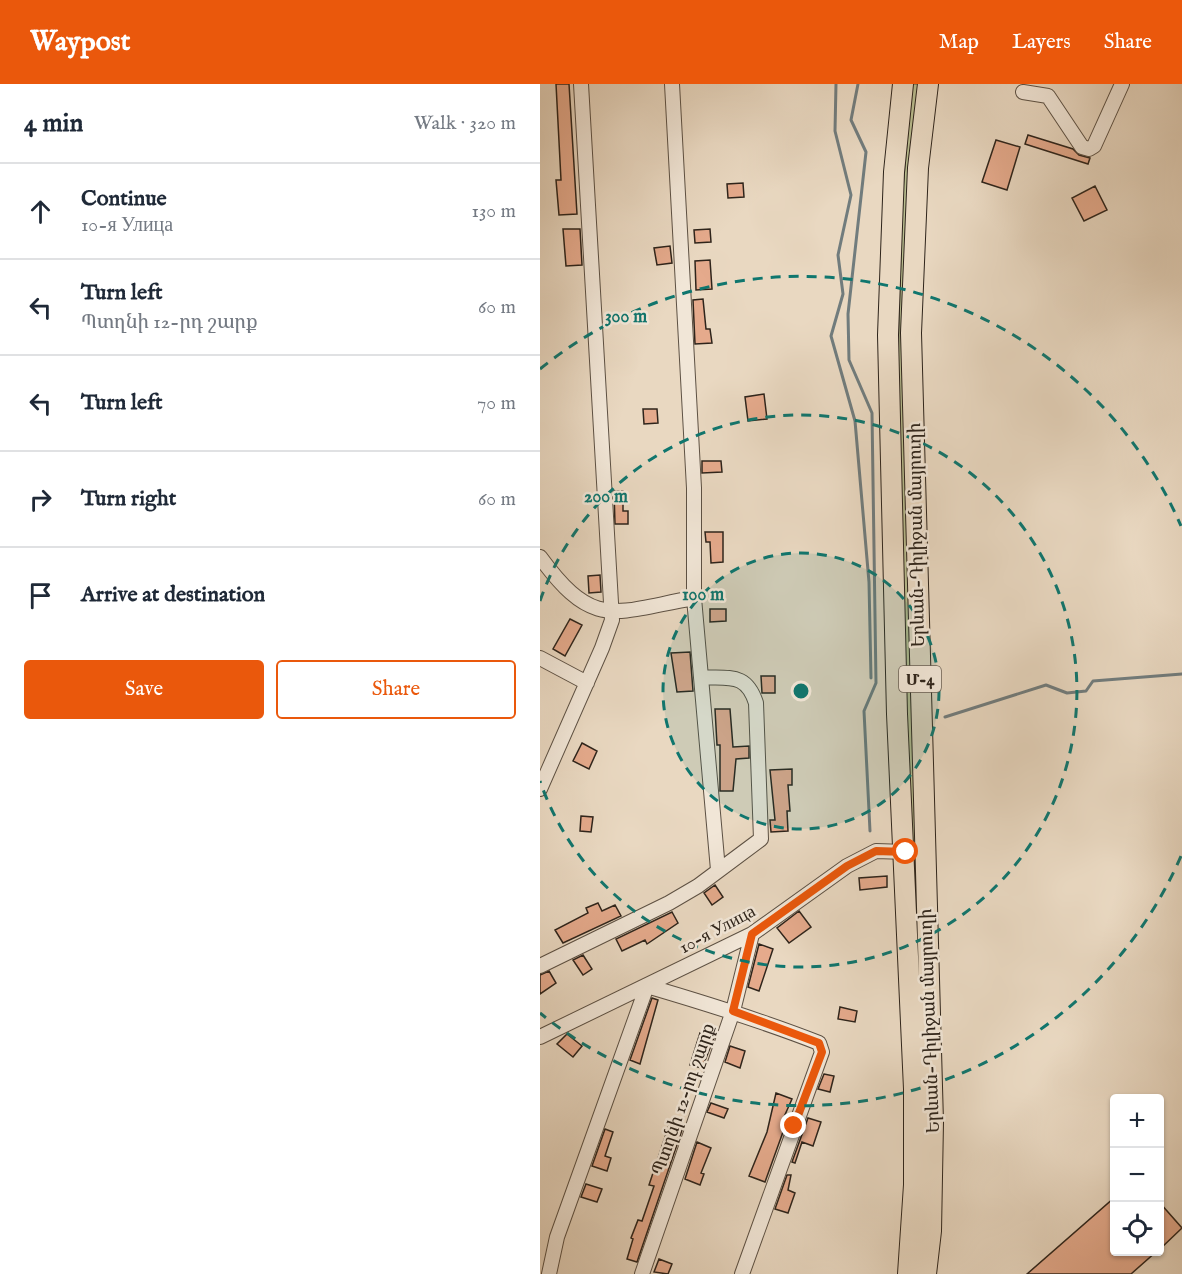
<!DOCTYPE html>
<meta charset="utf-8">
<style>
:root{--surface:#fff;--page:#f6f6f7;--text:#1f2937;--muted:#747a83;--line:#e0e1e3;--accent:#ea580c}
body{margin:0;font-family:"IM FELL English","Noto Serif Armenian",serif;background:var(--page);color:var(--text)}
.controls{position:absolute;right:18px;bottom:18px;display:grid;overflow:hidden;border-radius:6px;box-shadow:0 2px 4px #0004}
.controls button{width:54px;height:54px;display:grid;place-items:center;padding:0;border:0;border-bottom:2px solid var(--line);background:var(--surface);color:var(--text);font:30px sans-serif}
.stop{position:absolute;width:18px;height:18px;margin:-14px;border:4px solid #ea580c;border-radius:50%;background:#fff}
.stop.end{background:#ea580c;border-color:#fff;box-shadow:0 2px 6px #0008}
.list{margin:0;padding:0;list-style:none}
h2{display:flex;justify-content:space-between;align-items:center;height:78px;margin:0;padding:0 24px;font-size:26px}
h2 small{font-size:20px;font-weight:400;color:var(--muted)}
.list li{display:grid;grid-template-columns:39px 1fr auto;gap:18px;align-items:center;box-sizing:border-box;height:96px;padding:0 24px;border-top:2px solid var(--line)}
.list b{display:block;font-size:22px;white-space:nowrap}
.list p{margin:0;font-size:20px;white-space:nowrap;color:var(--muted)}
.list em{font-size:20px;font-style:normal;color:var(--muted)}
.actions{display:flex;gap:12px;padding:18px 24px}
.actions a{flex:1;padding:14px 0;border:2px solid var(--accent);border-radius:6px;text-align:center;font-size:21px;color:var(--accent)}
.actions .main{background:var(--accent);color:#fff}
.icon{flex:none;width:33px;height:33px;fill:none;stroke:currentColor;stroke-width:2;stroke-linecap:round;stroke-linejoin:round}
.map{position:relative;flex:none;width:642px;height:1190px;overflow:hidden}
header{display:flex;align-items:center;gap:36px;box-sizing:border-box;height:84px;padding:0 30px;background:var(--accent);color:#fff}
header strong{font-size:28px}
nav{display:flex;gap:33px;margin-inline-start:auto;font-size:21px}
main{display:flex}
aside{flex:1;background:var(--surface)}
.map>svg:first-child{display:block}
</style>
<header>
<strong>Waypost</strong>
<nav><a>Map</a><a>Layers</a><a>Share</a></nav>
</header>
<main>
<aside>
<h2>4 min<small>Walk · 320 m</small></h2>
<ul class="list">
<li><svg class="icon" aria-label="ahead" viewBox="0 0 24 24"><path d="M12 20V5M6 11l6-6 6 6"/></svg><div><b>Continue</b><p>10-я Улица</p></div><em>130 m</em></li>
<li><svg class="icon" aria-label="left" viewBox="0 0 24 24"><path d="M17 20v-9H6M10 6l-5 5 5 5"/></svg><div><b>Turn left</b><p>Պտղնի 12-րդ շարք</p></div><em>60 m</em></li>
<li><svg class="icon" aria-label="left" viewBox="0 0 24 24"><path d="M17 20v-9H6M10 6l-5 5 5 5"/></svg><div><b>Turn left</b></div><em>70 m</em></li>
<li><svg class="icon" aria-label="right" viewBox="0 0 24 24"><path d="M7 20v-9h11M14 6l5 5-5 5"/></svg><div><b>Turn right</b></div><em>60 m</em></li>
<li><svg class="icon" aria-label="arrive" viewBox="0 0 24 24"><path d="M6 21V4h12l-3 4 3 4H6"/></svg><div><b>Arrive at destination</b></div></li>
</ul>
<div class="actions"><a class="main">Save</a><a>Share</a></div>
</aside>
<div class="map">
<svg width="642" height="1190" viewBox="0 0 642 1190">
<rect width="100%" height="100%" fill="#e9d8c1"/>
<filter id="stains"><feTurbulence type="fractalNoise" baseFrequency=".00333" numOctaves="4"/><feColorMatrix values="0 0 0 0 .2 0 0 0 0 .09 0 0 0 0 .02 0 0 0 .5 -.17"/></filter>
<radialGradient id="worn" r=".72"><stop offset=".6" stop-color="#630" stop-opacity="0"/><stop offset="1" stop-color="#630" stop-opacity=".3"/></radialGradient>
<path fill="#babe90" stroke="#747156" stroke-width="1.5" d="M372 0H381L372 90 388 1110 375 1190 358 282 362 116Z"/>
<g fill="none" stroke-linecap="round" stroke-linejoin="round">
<path stroke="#717c7d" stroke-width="3" d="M296 0 295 47 311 111 298 171 303 210 291 252 315 337 329 498 331 594
M318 0 311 36 326 68 308 230 309 276 332 329 336 599 324 627 330 747
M405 633 506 601 527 609 546 607 553 597 642 590"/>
</g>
<path fill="#e5aa8c" stroke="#2e241b" stroke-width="1.5" d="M16 0H29L37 130 19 131 16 96H21Z
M488 51 533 65 539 71 550 74 548 80 485 60Z
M456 56 480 63 467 106 442 98Z
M203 99 204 113 188 114 187 100Z
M555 102 567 126 544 137 532 114Z
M23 145H40L42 181 26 182Z
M170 145 171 158 155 159 154 146Z
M130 162 132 179 117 181 114 164Z
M170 176 172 205 156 206 155 177Z
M163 215 166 245H170L172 259 155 260 153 216Z
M224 310 227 335 208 337 205 313Z
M103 325H117L118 339 104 340Z
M162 377H181L182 388 162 389Z
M74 407H83V427H88V440H75Z
M165 448H183V478L171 479 170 458H166Z
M60 491 61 508 49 509 48 492Z
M170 525H186V537L170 538Z
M30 535 42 541 25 572 13 565Z
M150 568 153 607 137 608 131 569Z
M221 592H235V609H222Z
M175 625H190L193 663 209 662V674L196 675 193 707H180V661H177Z
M42 659 57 667 49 685 33 677Z
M252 685V701H248L250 727H247L248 747 231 748 230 736H235L230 686Z
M41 732 53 733 51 748 40 747Z
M347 792V803L320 806 319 794Z
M175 801 183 813 172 821 164 809Z
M58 819 62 827 75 821 81 832 23 859 15 846 48 829 46 824Z
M259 827 271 843 249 859 237 844Z
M132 828 138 839 107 860 105 856 82 867 76 855Z
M219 860 233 865 219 907 208 903Z
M43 871 52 885 43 891 33 876Z
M9 887 16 899 0 910V891Z
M112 914 118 916 100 980 90 976Z
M300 923 317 927 315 938 298 935Z
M160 949 174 954 162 984 150 981Z
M27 950 42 962 33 973 17 960Z
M190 962 205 967 200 984 185 978Z
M284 990 294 992 290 1008 278 1005Z
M236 1009 252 1015 244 1033 248 1034 225 1098 209 1092 227 1048Z
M171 1019 188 1025 184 1034 167 1028Z
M268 1034 281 1038 273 1062 262 1058 255 1079 252 1078Z
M129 1041 142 1046 97 1178 87 1175 93 1155 91 1154 98 1136 102 1137 114 1102 109 1101Z
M65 1045 73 1048 65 1072 71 1074 67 1087 52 1082Z
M157 1058 171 1064 161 1089 164 1090 160 1101 145 1095Z
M247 1091H251L248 1106 255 1109 248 1129 235 1125Z
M46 1100 62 1105 57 1118 41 1113Z
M574 1114V1167H617L591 1190H487Z
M620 1119 642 1144 620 1165Z
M119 1175 132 1180 128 1190 114 1188Z"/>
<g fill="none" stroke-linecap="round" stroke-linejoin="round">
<g stroke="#5d5144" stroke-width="16">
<path id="minor" d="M132 0 154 404V514L178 786
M483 8 508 12 542 63 549 65 554 62 582 0
M0 473C54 547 74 528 154 514
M0 574 47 599
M0 705 62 564 72 536 41 0
M0 882 129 819 158 802 221 755 216 619C206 588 189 595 161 593
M0 953 212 850 307 782 336 767 366 768
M9 1190 17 1153 107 902C165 919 223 937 279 959L282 968 202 1190
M102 1190 193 927 212 850"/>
</g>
<g stroke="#2e241b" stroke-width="22">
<path id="highway" d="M363 0 354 88 348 251 357 630 374 1005V1101L368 1190
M386 1190 391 1147 393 1038 371 249 378 84 388 0"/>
</g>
<use href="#minor" stroke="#f1e6d7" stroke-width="14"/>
<use href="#highway" stroke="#e9d8c1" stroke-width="20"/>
</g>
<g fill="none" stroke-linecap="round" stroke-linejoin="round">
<path stroke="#ea580c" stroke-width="8" d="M254 1042 282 968 279 959 193 927 212 850 307 782 336 767 366 768"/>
</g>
<circle cx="261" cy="607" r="138" fill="#0f766e" fill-opacity=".12"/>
<g fill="none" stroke="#0f766e" stroke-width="3" stroke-dasharray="10 8">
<circle cx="261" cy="607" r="138"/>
<path d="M0 517A276 276 0 1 1 0 697"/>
<path d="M641 772A414 414 0 0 1 0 929M0 285A414 414 0 0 1 641 442"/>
</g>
<g text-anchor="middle" stroke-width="5" stroke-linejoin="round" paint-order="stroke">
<rect fill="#f1e6d7" stroke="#685e53" stroke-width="1.5" x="359" y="582" width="42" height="26" rx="4.5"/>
<g font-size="16" font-weight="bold" fill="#2e241b">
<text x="380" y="601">Մ-4</text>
</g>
<g font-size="18" fill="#2e241b" stroke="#f1e6d7">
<text transform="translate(376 451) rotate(-91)" y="6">Երևան-Դիլիջան մայրուղի</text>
<text transform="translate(177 845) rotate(-28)" y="6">10-я Улица</text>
<text transform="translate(389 937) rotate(-92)" y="6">Երևան-Դիլիջան մայրուղի</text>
<text transform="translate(143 1015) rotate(-71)" y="6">Պտղնի 12-րդ շարք</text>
</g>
</g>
<circle cx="261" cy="607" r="9" fill="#0f766e" stroke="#f1e6d7" stroke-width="3"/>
<g font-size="18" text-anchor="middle" font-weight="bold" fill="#0f766e" stroke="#f1e6d7" stroke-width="5" stroke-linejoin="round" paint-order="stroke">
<text x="86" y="238">300 m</text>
<text x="66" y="418">200 m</text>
<text x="163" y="516">100 m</text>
</g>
<rect width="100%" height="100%" filter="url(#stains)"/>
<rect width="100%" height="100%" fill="url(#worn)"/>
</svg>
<div class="controls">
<button>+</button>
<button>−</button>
<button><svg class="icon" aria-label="locate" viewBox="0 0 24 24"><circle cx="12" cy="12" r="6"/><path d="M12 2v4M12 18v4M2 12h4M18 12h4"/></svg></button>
</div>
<div class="stop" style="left:366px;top:768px"></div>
<div class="stop end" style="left:254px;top:1042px"></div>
</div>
</main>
